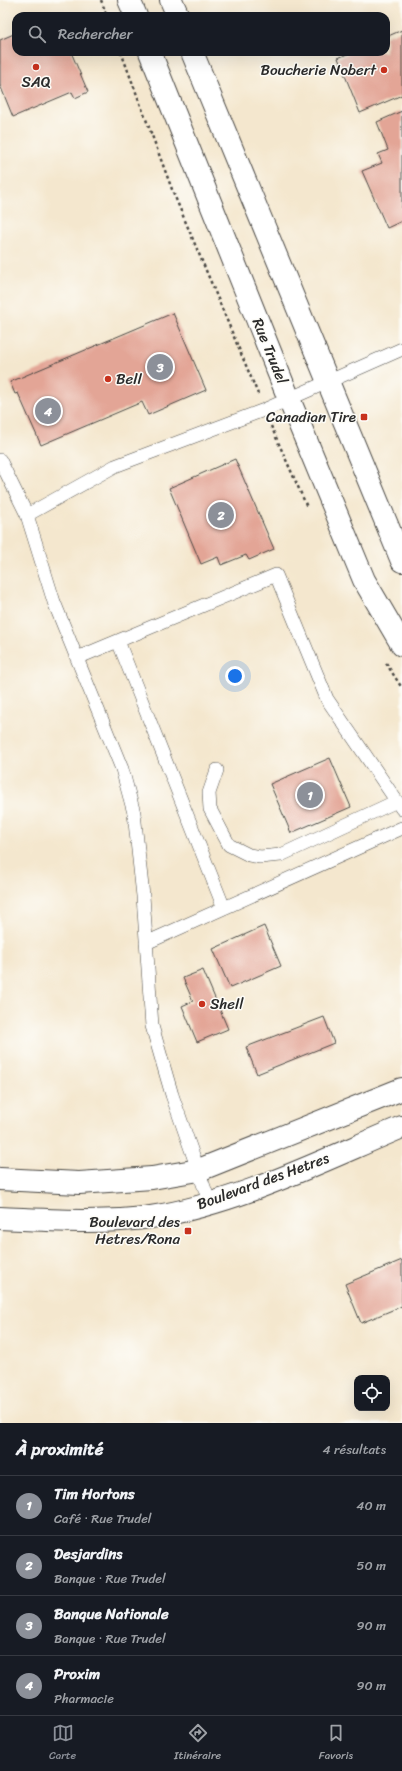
<!DOCTYPE html>
<html lang="fr">
<meta charset="utf-8">
<style>
:root{--surface:#171b24;--page:#20242c;--text:#f1f3f6;--muted:#9ea1a6;--line:#363941;--accent:#8c9099}
body{margin:0;font-family:Sriracha,sans-serif;background:var(--page);color:var(--text)}
.controls{position:absolute;right:12px;bottom:12px;display:grid;overflow:hidden;border-radius:8px;box-shadow:0 4px 16px #0002}
.controls button{width:36px;height:36px;display:grid;place-items:center;padding:0;border:0;border-bottom:1px solid var(--line);background:var(--surface);color:var(--text);font:20px sans-serif}
.you{position:absolute;left:235px;top:676px;width:14px;height:14px;margin:-10px;border:3px solid #fff;border-radius:50%;background:#1a73e8;box-shadow:0 0 0 6px #1a73e833}
.badge{display:grid;place-items:center;width:26px;height:26px;border-radius:50%;background:var(--accent);color:#fff;font-size:13px;font-weight:700}
.pin{position:absolute;translate:-50% -50%;border:2px solid #fff;box-shadow:0 1px 4px #0006}
.list{margin:0;padding:0;list-style:none}
h2{display:flex;justify-content:space-between;align-items:center;height:52px;margin:0;padding:0 16px;font-size:17px}
h2 small{font-size:13px;font-weight:400;color:var(--muted)}
.list li{display:grid;grid-template-columns:26px 1fr auto;gap:12px;align-items:center;box-sizing:border-box;height:60px;padding:0 16px;border-top:1px solid var(--line)}
.list b{display:block;font-size:15px;white-space:nowrap}
.list p{margin:0;font-size:13px;white-space:nowrap;color:var(--muted)}
.list em{font-size:13px;font-style:normal;color:var(--muted)}
.icon{flex:none;width:22px;height:22px;fill:none;stroke:currentColor;stroke-width:2;stroke-linecap:round;stroke-linejoin:round}
.map{position:relative;flex:none;width:402px;height:1423px;overflow:hidden}
.search{position:absolute;background:var(--surface);box-shadow:0 4px 16px #0002;left:12px;right:12px;top:12px;height:44px;display:flex;align-items:center;gap:10px;box-sizing:border-box;padding:0 14px;border-radius:12px;color:var(--muted);font-size:15px}
.sheet{height:292px;background:var(--surface)}
nav{display:flex;justify-content:space-around;align-items:center;box-sizing:border-box;height:56px;border-top:1px solid var(--line);background:var(--surface);font-size:11px;color:var(--muted)}
nav a{display:grid;justify-items:center;gap:2px}
nav .on{color:var(--accent)}
.map>svg:first-child{display:block}
</style>
<div class="map">
<svg width="402" height="1423" viewBox="0 0 402 1423">
<rect width="100%" height="100%" fill="#fdfcf7"/>
<filter id="ink" filterUnits="userSpaceOnUse"><feTurbulence type="fractalNoise" baseFrequency=".025" numOctaves="2"/><feDisplacementMap in="SourceGraphic" scale="8" xChannelSelector="R" yChannelSelector="G"/><feConvolveMatrix kernelMatrix="1 2 1 2 8 2 1 2 1" color-interpolation-filters="sRGB"/></filter>
<filter id="wash" filterUnits="userSpaceOnUse"><feTurbulence type="fractalNoise" baseFrequency=".012" numOctaves="4" result="noise"/><feDisplacementMap in="SourceGraphic" scale="16" xChannelSelector="R" yChannelSelector="G"/><feGaussianBlur stdDeviation="0.9" result="paint"/><feColorMatrix in="noise" values="0 0 0 0 0 0 0 0 0 0 0 0 0 0 0 0 0 1.4 0 .05"/><feComposite in="paint" operator="in"/></filter>
<g filter="url(#wash)">
<rect width="100%" height="100%" fill="#f4e7ce"/>
<g id="blocks">
<path fill="#e3a596" d="M402 30V95L360 113 338 58 352 52H386V37Z
M16 33V52H71L88 92 75 98 72 92 13 117 0 85V40Z
M402 111V221L387 228 362 171 382 163 378 154 388 150 377 122Z
M173 313 206 390 148 415 142 402 41 445 18 393 15 394 10 382Z
M235 459 274 549 249 560 246 555 221 565 218 557 201 564 169 488Z
M330 758 351 807 291 833 270 784Z
M264 926 281 966 230 988 213 949Z
M203 970 228 1029 197 1042 182 1006 193 1001 183 978Z
M324 1017 334 1043 257 1074 246 1047Z
M402 1260V1306L361 1323 345 1284Z"/>
</g>
</g>
<g filter="url(#ink)">
<use href="#blocks" fill-opacity="0" stroke="#494743" stroke-width="1"/>
<g fill="none" stroke-linecap="round" stroke-linejoin="round">
<g stroke="#494743" stroke-width="14">
<path id="lane" d="M0 460 27 515 54 602 122 769 134 813 143 896 152 1026 172 1095 210 1204
M27 515 115 466 264 410 402 349
M118 641 224 908
M77 658 276 575 327 699 402 809
M217 770 209 793 210 809 229 845 249 855 260 857 281 855 397 801
M146 943 402 828"/>
</g>
<g stroke="#494743" stroke-width="24">
<path id="secondary" d="M129 0 136 16
M171 0 178 16
M150 52 289 399 364 580 402 645
M192 52 402 561
M0 1179 79 1183 152 1178 199 1170 402 1089
M0 1218C50 1220 101 1224 151 1217 236 1204 323 1160 402 1127"/>
</g>
<path stroke="#494743" stroke-width="2.5" stroke-dasharray="3 3" stroke-linecap="butt" d="M101 0 107 16
M121 52 173 192 258 394
M271 426 307 507
M386 663 402 688"/>
<use href="#lane" stroke="#fff" stroke-width="13"/>
<use href="#secondary" stroke="#fff" stroke-width="22"/>
</g>
</g>
<g fill="#c8321e" stroke="#fdfcf7" stroke-width="1.5">
<circle cx="36" cy="67" r="4"/>
<circle cx="384" cy="70" r="4"/>
<circle cx="108" cy="379" r="4"/>
<rect x="360" y="413" width="8" height="8" rx="2"/>
<circle cx="202" cy="1004" r="4"/>
<rect x="184" y="1227" width="8" height="8" rx="2"/>
</g>
<g text-anchor="middle" stroke-width="3" stroke-linejoin="round" paint-order="stroke">
<g font-size="15" fill="#2b2b2b" stroke="#fdfcf7" text-anchor="end">
<text x="376" y="75">Boucherie Nobert</text>
<text x="36" y="87" text-anchor="middle">SAQ</text>
<text x="116" y="384" text-anchor="start">Bell</text>
<text x="356" y="422">Canadian Tire</text>
<text x="210" y="1009" text-anchor="start">Shell</text>
<text x="180" y="1227">Boulevard des<tspan x="180" dy="17">Hetres/Rona</tspan></text>
</g>
<g font-size="15" fill="#2b2b2b" stroke="#fdfcf7">
<text transform="translate(270 351) rotate(68)" y="5">Rue Trudel</text>
<text transform="translate(263 1181) rotate(-20)" y="5">Boulevard des Hetres</text>
</g>
</g>
</svg>
<div class="controls">
<button><svg class="icon" aria-label="locate" viewBox="0 0 24 24"><circle cx="12" cy="12" r="6"/><path d="M12 2v4M12 18v4M2 12h4M18 12h4"/></svg></button>
</div>
<div class="you"></div>
<div class="pin badge" style="left:310px;top:795px">1</div>
<div class="pin badge" style="left:221px;top:515px">2</div>
<div class="pin badge" style="left:160px;top:367px">3</div>
<div class="pin badge" style="left:48px;top:411px">4</div>
<div class="search"><svg class="icon" aria-label="search" viewBox="0 0 24 24"><circle cx="10" cy="10" r="6"/><path d="M15 15l6 6"/></svg>Rechercher</div>
</div>
<section class="sheet">
<h2>À proximité<small>4 résultats</small></h2>
<ul class="list">
<li><span class="badge">1</span><div><b>Tim Hortons</b><p>Café · Rue Trudel</p></div><em>40 m</em></li>
<li><span class="badge">2</span><div><b>Desjardins</b><p>Banque · Rue Trudel</p></div><em>50 m</em></li>
<li><span class="badge">3</span><div><b>Banque Nationale</b><p>Banque · Rue Trudel</p></div><em>90 m</em></li>
<li><span class="badge">4</span><div><b>Proxim</b><p>Pharmacie</p></div><em>90 m</em></li>
</ul>
</section>
<nav>
<a class="on"><svg class="icon" aria-label="map" viewBox="0 0 24 24"><path d="M3 6l6-2 6 2 6-2v14l-6 2-6-2-6 2zM9 4v14M15 6v14"/></svg>Carte</a>
<a><svg class="icon" aria-label="directions" viewBox="0 0 24 24"><path d="M12 3l9 9-9 9-9-9zM9 14v-3h6M13 9l2 2-2 2"/></svg>Itinéraire</a>
<a><svg class="icon" aria-label="saved" viewBox="0 0 24 24"><path d="M7 4h10v16l-5-4-5 4z"/></svg>Favoris</a>
</nav>
